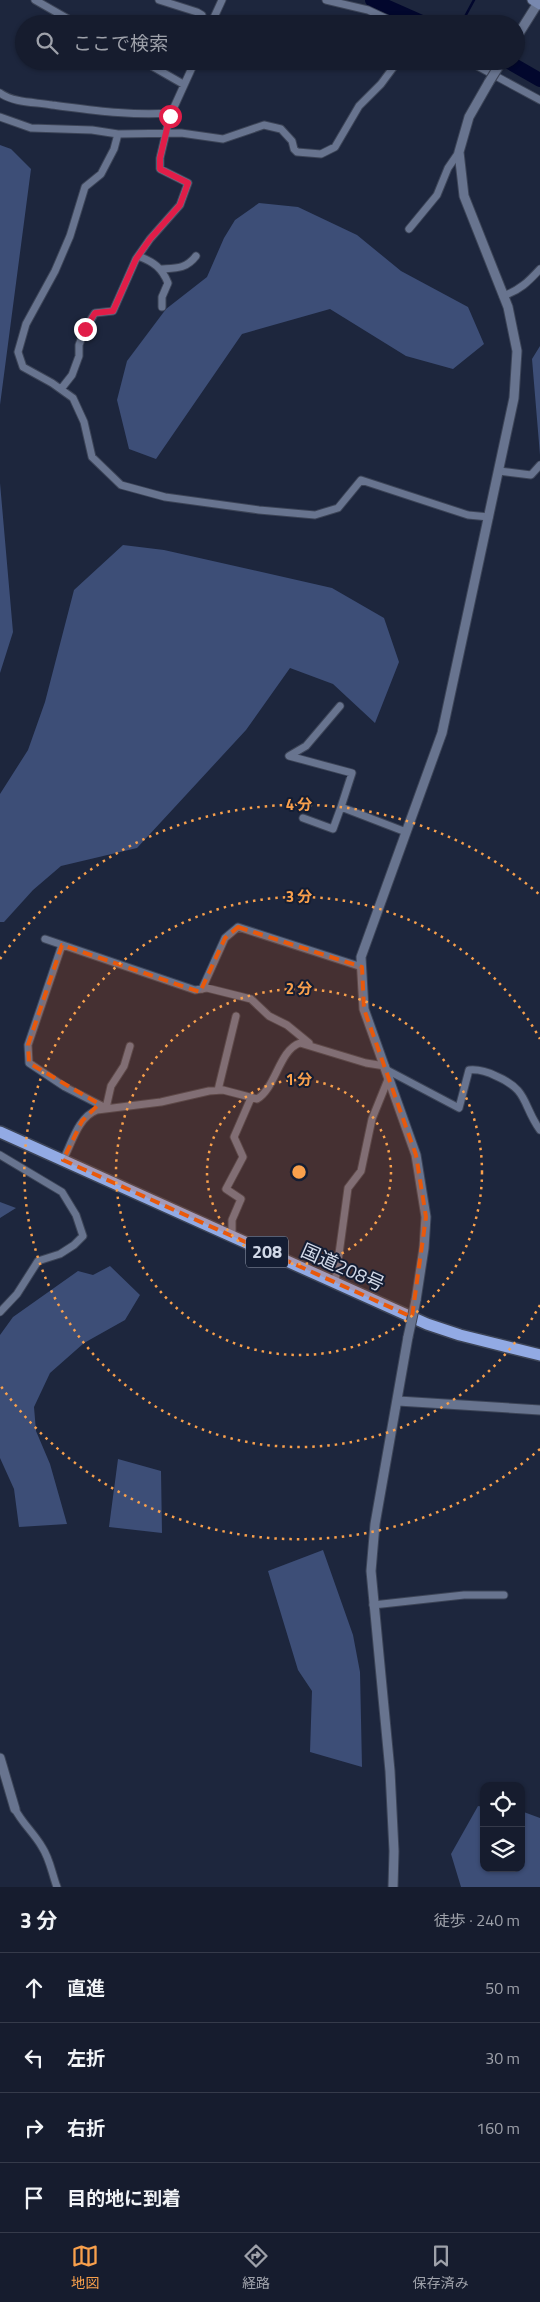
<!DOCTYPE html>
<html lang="ja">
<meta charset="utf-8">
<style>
:root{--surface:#161c2e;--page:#1f2536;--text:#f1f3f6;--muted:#9ea1aa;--line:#353a4a;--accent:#f9a04c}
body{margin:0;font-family:"Titillium Web","Noto Sans JP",sans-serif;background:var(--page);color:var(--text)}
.controls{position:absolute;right:15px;bottom:15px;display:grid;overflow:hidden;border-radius:10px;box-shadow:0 1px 4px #0004}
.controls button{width:45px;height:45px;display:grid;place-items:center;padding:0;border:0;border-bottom:1px solid var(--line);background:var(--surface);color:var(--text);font:25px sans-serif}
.stop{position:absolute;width:15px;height:15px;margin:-11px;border:4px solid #e11d48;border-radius:50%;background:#fff}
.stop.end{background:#e11d48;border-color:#fff;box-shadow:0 1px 5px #0008}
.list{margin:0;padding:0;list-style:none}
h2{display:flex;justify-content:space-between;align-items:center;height:65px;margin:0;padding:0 20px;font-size:21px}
h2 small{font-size:16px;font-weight:400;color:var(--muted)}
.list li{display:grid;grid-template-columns:32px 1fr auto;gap:15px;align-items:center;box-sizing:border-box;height:70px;padding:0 20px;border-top:1px solid var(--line)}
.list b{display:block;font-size:19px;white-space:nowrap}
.list em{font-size:16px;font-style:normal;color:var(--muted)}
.icon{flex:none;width:28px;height:28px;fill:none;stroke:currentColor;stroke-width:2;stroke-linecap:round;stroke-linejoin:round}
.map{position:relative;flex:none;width:540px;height:1887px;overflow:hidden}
.search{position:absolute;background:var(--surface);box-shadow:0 1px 4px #0004;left:15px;right:15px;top:15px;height:55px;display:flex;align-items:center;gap:12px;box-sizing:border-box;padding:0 18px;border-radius:28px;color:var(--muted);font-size:19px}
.sheet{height:345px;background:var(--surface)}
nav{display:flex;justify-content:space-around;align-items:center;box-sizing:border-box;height:70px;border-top:1px solid var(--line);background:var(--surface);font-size:14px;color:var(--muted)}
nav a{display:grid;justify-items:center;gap:2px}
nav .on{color:var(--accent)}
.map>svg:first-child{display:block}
</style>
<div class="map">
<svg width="540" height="1887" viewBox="0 0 540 1887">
<rect width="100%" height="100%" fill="#1d263d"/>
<path fill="#3d4e77" d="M0 145 11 149 31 169 0 405Z
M259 203 298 207 357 235 401 271 468 307 484 344 453 369 406 356 330 309 242 334 156 459 129 449 117 400 127 361 166 309 207 277 224 238 235 220Z
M540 346V455L532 359Z
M0 483 13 632 0 673Z
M123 545 164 550 332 588 384 618 399 662 375 723 333 684 290 668 246 730 137 848 61 866 33 890 4 922H0V794L28 750 45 702 74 590Z
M0 1202 16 1208 0 1218Z
M110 1266 140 1295 125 1320 84 1343 50 1373 34 1407 36 1431 50 1464 67 1524 19 1527 14 1489 0 1458V1335L13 1317 78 1271 93 1275Z
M118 1459 161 1471 162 1533 109 1527Z
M323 1550 353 1635 360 1672 362 1767 310 1752 312 1691 298 1670 268 1571Z
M478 1806 484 1807V1868H521V1811L540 1818V1887H461L451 1854Z"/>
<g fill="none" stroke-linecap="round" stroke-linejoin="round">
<path stroke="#02072d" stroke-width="2.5" d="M461 24 474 0"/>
<path stroke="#02072d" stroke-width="14" d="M372 0 426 24
M507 61 540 80"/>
<g stroke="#3c4457" stroke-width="9">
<path id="minor" d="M35 0 77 24
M159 0 197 12 202 15 200 24
M326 0 368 10 398 24
M211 24 222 0
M143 61 183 84
M468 61 540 100
M0 93C14 103 35 102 52 105 92 110 131 116 171 113
M0 117 31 128 92 130 118 134 181 133 223 139 264 125 281 129 292 141 294 149 297 152 321 154 335 147 359 106 381 84 398 61
M118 134 114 149 101 174 85 187 70 236 55 271 26 324 18 352 23 367 52 383 73 398 84 422 92 457 121 485 165 497 259 510 315 515 338 508 361 480 468 515 489 517
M409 229 437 195 448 168 459 152
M138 256C154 262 162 268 168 283L162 297V307
M161 269C176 268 186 269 196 256
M503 296C520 290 528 282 540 269
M61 389 72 375 79 356V345L85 329 95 313 113 311 136 259 150 239 180 205 188 183 160 169V158L170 116 195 61
M499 471 531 475 540 465
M340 706 306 746 289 756 352 773 341 807 406 832
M303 818 333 829 341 807
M45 939 195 990 207 988 251 999 269 1016 287 1025 309 1043
M62 945 28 1045 29 1063 65 1087 106 1108 111 1086 124 1066 130 1046
M202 989 225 938 238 927 362 967
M387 1070 459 1108 469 1070C479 1069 488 1072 496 1076 529 1090 522 1105 540 1130
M218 1090 236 1016
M0 1155 62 1192 76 1215 83 1236 74 1245 60 1254 38 1261 17 1294 0 1312
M63 1160C72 1143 78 1117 97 1110L161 1102 209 1091 223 1090 257 1099C276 1088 279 1050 300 1043L366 1063 385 1066
M232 1236V1220L241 1199 226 1189 243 1157 234 1137 251 1098
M335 1283 348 1188 361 1171 372 1119 389 1077
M373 1605 464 1595H504
M15 1809C22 1823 34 1833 42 1847 50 1859 52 1874 57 1887"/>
</g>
<g stroke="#3c4457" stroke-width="11">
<path id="tertiary" d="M516 38 538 3
M416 1300 424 1248 426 1217 416 1155 364 1009 361 957 442 733 514 398 517 351 508 307 464 196 459 152 469 117 489 82
M398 1401 540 1410
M0 1758 15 1809
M393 1887 394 1851 390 1771 371 1571 375 1524 408 1337"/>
</g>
<g stroke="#3c4457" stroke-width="11">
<path id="secondary" d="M532 0 540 5"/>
</g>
<g stroke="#3c4457" stroke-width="14">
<path id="trunk" d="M0 1132 427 1324 460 1335 540 1355"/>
</g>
<use href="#minor" stroke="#68748f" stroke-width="7"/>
<use href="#tertiary" stroke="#68748f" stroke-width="9"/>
<use href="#secondary" stroke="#7888af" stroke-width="9"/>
<use href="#trunk" stroke="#92aae4" stroke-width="11"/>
<g stroke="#3c4457" stroke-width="11" stroke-linecap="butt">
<path id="tertiary-bridge" d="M489 82 502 61
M408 1337 416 1300"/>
</g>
<use href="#tertiary-bridge" stroke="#68748f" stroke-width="9"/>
</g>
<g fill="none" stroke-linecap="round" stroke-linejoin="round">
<path stroke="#e11d48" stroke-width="6" d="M85 329 95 313 113 311 136 259 150 239 180 205 188 183 160 169V158L170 116"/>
</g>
<path fill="#e8590c" fill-opacity="0.2" stroke="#e8590c" stroke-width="4" stroke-dasharray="10 6" stroke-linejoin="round" d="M238 927 362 967 364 1009 416 1155 426 1217 412 1317 63 1160 82 1121 99 1104 29 1063 28 1045 62 945 200 992 225 938Z"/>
<g fill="none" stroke="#f9a04c" stroke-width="2.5" stroke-dasharray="2.5 5">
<circle cx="299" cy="1172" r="92"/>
<circle cx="299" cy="1172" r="183"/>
<path d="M540 1305A275 275 0 1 1 540 1039"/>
<path d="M540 1449A367 367 0 0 1 0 1385M0 959A367 367 0 0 1 540 895"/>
</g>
<g text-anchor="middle" stroke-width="4" stroke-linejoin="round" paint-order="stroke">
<rect fill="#141d33" stroke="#99a1b2" stroke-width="1" x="246" y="1236.5" width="42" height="31" rx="4"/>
<g font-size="18" font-weight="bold" fill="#d2d9e8">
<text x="267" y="1258">208</text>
</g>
<g font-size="19" fill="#d2d9e8" stroke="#141d33">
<text transform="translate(343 1267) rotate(24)" y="7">国道208号</text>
</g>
</g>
<circle cx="299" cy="1172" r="8" fill="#f9a04c" stroke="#141d33" stroke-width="2.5"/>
<g font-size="15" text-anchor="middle" font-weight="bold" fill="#f9a04c" stroke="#141d33" stroke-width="4" stroke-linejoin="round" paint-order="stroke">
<text x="299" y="810">4 分</text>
<text x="299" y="902">3 分</text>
<text x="299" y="994">2 分</text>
<text x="299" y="1085">1 分</text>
</g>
</svg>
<div class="controls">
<button><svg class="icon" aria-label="locate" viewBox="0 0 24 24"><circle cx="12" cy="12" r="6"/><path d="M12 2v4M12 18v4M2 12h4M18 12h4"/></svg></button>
<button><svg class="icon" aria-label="layers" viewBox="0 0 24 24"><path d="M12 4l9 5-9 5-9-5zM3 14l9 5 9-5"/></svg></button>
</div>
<div class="stop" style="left:170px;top:116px"></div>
<div class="stop end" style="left:85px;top:329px"></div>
<div class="search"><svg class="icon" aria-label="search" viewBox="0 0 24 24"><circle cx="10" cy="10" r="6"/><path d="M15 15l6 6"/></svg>ここで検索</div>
</div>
<section class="sheet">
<h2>3 分<small>徒歩 · 240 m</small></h2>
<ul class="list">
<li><svg class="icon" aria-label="ahead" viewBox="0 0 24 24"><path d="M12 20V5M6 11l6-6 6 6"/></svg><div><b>直進</b></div><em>50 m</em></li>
<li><svg class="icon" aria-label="left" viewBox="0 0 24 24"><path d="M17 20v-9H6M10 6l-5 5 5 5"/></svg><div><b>左折</b></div><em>30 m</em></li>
<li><svg class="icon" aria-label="right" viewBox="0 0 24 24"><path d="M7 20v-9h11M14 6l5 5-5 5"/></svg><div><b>右折</b></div><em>160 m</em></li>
<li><svg class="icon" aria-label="arrive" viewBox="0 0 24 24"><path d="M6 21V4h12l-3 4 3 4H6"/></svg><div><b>目的地に到着</b></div></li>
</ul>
</section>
<nav>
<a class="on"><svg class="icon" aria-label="map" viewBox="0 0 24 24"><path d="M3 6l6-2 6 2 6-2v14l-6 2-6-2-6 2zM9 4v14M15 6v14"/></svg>地図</a>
<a><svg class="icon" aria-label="directions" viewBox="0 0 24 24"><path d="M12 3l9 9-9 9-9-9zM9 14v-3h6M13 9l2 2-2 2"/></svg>経路</a>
<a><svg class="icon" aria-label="saved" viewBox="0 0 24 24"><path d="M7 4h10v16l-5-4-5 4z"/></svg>保存済み</a>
</nav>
